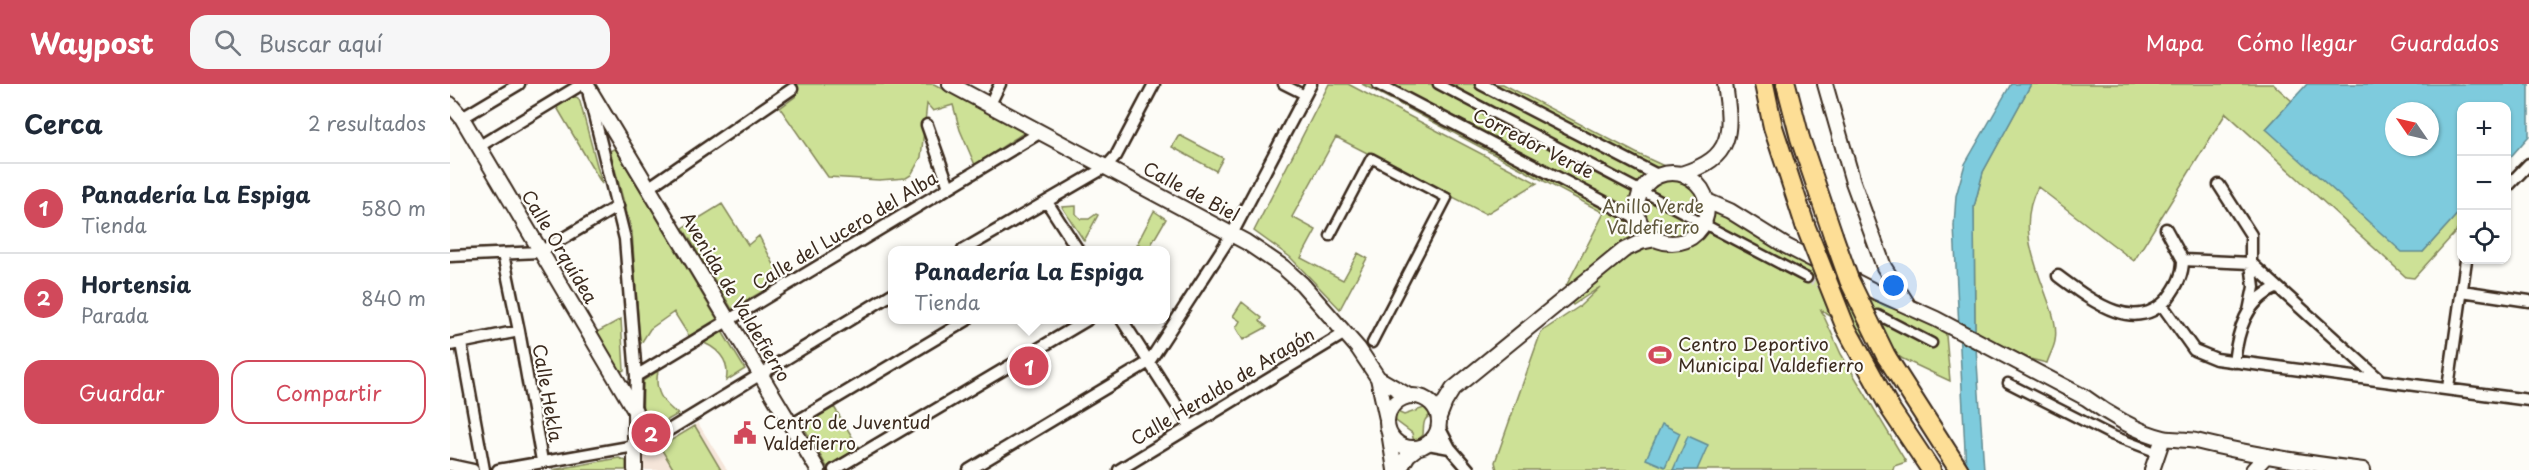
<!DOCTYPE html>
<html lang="es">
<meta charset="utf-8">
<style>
:root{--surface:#fff;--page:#f6f6f7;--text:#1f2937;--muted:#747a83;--line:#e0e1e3;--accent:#d1495b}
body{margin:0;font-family:"Playpen Sans",sans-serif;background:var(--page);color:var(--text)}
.controls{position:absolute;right:18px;top:18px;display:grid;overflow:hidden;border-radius:12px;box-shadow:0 2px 4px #0004}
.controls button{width:54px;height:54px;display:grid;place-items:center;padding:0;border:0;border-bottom:2px solid var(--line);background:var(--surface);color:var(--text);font:30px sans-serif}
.compass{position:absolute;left:1935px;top:18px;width:54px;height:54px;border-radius:50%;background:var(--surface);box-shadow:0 2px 4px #0004;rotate:304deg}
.you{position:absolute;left:1444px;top:202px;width:21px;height:21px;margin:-15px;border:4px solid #fff;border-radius:50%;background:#1a73e8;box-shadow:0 0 0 9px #1a73e833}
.badge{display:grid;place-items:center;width:39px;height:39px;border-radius:50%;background:var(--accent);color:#fff;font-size:20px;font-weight:700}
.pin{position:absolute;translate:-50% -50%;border:3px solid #fff;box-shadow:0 2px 6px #0006}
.popup{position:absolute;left:438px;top:162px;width:282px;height:78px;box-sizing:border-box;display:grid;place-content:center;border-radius:12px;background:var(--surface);filter:drop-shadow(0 2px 4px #0005);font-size:20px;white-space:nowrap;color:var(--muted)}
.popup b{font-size:22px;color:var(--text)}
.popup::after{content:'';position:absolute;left:50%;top:100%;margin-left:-12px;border:12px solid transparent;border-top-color:var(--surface)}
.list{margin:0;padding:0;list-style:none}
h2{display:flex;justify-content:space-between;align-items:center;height:78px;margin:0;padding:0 24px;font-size:26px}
h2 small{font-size:20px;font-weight:400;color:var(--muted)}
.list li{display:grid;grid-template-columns:39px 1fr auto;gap:18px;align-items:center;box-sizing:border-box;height:90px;padding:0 24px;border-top:2px solid var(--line)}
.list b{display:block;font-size:22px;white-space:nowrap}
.list p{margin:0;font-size:20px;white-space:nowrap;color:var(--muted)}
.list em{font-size:20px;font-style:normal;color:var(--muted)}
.actions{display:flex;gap:12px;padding:18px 24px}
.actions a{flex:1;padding:14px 0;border:2px solid var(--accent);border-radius:18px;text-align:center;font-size:21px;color:var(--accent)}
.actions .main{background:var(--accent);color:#fff}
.icon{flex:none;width:33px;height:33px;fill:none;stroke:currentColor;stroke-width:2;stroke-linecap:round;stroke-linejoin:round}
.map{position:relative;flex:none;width:2079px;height:386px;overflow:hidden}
header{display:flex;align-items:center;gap:36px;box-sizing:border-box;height:84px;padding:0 30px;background:var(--accent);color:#fff}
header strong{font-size:28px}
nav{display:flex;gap:33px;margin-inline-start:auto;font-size:21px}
.search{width:420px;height:54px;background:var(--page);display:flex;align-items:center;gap:15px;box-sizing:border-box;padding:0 21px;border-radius:18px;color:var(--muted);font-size:22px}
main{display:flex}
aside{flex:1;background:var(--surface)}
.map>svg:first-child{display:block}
</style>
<header>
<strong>Waypost</strong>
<div class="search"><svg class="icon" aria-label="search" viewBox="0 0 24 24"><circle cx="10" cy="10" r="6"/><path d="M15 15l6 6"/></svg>Buscar aquí</div>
<nav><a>Mapa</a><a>Cómo llegar</a><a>Guardados</a></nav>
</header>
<main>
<aside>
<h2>Cerca<small>2 resultados</small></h2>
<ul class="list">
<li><span class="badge">1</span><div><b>Panadería La Espiga</b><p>Tienda</p></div><em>580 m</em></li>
<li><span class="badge">2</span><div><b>Hortensia</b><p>Parada</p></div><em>840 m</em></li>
</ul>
<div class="actions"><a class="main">Guardar</a><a>Compartir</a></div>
</aside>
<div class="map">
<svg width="2079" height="386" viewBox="0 0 2079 386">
<rect width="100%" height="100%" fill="#fdfcf7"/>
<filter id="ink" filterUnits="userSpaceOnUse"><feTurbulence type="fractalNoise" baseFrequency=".0167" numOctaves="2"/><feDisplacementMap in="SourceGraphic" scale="12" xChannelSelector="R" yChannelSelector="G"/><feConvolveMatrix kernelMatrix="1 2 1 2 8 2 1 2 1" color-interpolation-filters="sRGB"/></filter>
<g filter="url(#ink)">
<path fill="#f5e5d9" d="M248 339 277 386H191V373Z"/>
<path fill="#cde196" stroke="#84865a" stroke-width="1.5" d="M339 0H484L575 48 525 81 510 46 503 21 483 27 477 20 471 73 461 91 456 94 429 96 378 93 330 24 346 12Z
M879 0H898L1087 99 1036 130 886 53 842 133 866 146 851 174 893 196 908 169 917 174 890 225 840 173 804 147Z
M912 0H1053L1188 70 1238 93 1250 102 1257 117 1495 240 1500 297 1453 275 1371 226 1391 270 1456 378 1444 382 1443 386H1047L1045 378 1091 248 1130 222 1150 203 1123 221 1113 208 1154 129Z
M1581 0H1823L1842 17 1816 45 1973 168 2011 126V142L1964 194 1956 193 1776 29 1684 177 1588 103C1568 138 1583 176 1596 211 1601 225 1608 241 1605 257 1604 264 1599 272 1597 279L1580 275 1525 248 1524 123 1533 88Z
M123 12 128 14 130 18 152 100 105 20Z
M729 51 773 74 766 87 722 63Z
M165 64 267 235 239 252 224 228 200 245 190 261 182 148 160 67Z
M272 120 298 161 309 152 332 196 282 225 233 144Z
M626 122V130L631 135H639L646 130 648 131 634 157 612 123Z
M704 127 716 135 698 166 687 160Z
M792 218 812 234 810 237 817 243 793 256 786 244 790 237 783 232Z
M171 235 174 286 172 287 169 285 147 248Z
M270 244 295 285 276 297C281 276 266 262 248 257Z
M208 287C204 306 212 319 228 330L192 351 193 297Z
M384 323 409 364 377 383 353 342Z
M974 324 984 329C972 335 974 339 973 351L964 359 962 349 946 337 945 327 954 331Z
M245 342 271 386H224L210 363Z
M169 374 176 377V386H102Z"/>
<path fill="#7ecbdd" stroke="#638b91" stroke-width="1.5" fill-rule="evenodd" d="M1561 0H1581L1533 88 1524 123 1525 248 1534 386H1516L1504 142 1506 112 1515 80Z
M1857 0H2079V52L2057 77 2056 22H2012L2011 126 1973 168H1952L1816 45ZM1944 27H1980V63H1944Z
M1212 340 1230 349 1215 383 1196 375Z
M1238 352 1258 361 1247 386H1223Z"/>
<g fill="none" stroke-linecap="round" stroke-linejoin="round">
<path stroke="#d6d2cc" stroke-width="8" stroke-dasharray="8 4" stroke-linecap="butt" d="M1357 194 1407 220"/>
<g stroke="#3b2a1e" stroke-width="13">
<path id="pedestrian" d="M833 0 855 11
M988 0 1357 194
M880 152 921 74 997 114 922 259
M1428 231 1482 259
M1558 299 1661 351 1703 367"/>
</g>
<g stroke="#3b2a1e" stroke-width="15">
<path id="minor" d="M928 0 1189 136
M1031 0 1209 92
M139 11 175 155 186 292 185 327
M539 22 550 0
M12 34 69 0
M477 41 499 103
M28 63 132 0
M1769 101 1801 151V179L1804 203 1799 227
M198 104 342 5
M2056 104 2079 80
M597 118 628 166
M513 166 656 83 666 72 704 0
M53 170 69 247 92 377
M0 172 90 168 168 122
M1733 176 1801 179 1929 295
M1608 192C1638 214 1685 253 1718 214 1727 202 1733 191 1733 176L1716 145
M2012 207 2079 217
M1712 221 1744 266 1766 275 2079 316
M672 236 740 342
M11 259 34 386
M0 261 69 247
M1784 278C1788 246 1796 217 1826 204
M186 292 591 48
M1998 304 2016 176
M341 341 517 236
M989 343 1000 364 1019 386
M978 360 1000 364
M0 381 23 386
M48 386 196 360 442 210
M384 386 637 236
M519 386 699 278 782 150 861 0
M669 386 895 249"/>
</g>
<g stroke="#3b2a1e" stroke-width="18">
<path id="tertiary" d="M136 0 368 386
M500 0 796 158 833 183 852 200 908 264 928 294 937 335
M1375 0 1403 98 1434 183 1458 221
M0 20 12 34 185 327V386
M1187 124a35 35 0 1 1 70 0a35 35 0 1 1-70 0Z
M1231 90C1284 74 1282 48 1275 0
M1257 117 1280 127 1336 162 1426 208 1486 235 1636 314C1656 329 1689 349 1714 354 1724 356 1735 355 1746 357 1801 371 1856 379 1913 386
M928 294 959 312
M937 338a26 26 0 1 1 52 0a26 26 0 1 1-52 0Z
M989 333 995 318 1003 305 1174 166 1191 158 1206 155
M939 348 945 386
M949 386 958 371 967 364
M1702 386 1713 354
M1803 386 1815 373"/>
</g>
<g stroke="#3b2a1e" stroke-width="22">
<path id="primary" d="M1314 0 1323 43 1355 141
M1336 0 1350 54 1383 151
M1396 244 1441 326 1481 386
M1436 272 1509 386"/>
</g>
<use href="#pedestrian" stroke="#fdfcf7" stroke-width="8"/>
<use href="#minor" stroke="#fdfcf7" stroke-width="10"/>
<use href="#tertiary" stroke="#fdfcf7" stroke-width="14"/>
<use href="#primary" stroke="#fdde96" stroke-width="18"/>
<g stroke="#3b2a1e" stroke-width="22" stroke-linecap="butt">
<path id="primary-bridge" d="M1355 141 1396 244
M1383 151 1399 196 1436 272"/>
</g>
<use href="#primary-bridge" stroke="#fdde96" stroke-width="18"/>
</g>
</g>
<defs>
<g id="stadium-bare" transform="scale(1.8)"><path d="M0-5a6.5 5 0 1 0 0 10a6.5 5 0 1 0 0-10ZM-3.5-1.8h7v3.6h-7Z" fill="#d1495b" stroke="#fdfcf7" stroke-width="2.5" paint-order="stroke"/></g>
<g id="civic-bare" transform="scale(1.8)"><path d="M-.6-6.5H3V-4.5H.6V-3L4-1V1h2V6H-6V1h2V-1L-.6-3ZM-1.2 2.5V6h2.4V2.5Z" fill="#d1495b" stroke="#fdfcf7" stroke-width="2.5" paint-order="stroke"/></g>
</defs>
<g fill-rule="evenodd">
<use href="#stadium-bare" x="1210" y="271"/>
<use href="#civic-bare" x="295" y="349"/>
</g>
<g text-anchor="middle" stroke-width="4.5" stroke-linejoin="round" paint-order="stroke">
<g font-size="18" fill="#3b2a1e" stroke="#fdfcf7">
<text transform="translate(1083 60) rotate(27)" y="6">Corredor Verde</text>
<text transform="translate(741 108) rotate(28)" y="6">Calle de Biel</text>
<text transform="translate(395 147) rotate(-31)" y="6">Calle del Lucero del Alba</text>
<text transform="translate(109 163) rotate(59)" y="6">Calle Orquídea</text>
<text transform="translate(285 213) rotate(59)" y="6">Avenida de Valdefierro</text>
<text transform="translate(773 303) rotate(-31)" y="6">Calle Heraldo de Aragón</text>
<text transform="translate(97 309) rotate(80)" y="6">Calle Hekla</text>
</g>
<g font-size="18" fill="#60583c" stroke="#fdfcf7">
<text x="1203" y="129">Anillo Verde<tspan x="1203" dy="21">Valdefierro</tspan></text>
</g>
<g font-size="18" fill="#3b2a1e" stroke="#fdfcf7" text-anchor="start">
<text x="1228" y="267">Centro Deportivo<tspan x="1228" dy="21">Municipal Valdefierro</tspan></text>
<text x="313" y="345">Centro de Juventud<tspan x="313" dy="21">Valdefierro</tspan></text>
</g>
</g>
</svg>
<div class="controls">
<button>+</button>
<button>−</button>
<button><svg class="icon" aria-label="locate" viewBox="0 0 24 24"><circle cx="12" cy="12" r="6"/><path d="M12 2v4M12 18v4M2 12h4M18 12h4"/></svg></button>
</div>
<svg class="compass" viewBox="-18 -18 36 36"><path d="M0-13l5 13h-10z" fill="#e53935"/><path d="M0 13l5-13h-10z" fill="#747a83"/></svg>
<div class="you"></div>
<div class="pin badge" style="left:579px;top:282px">1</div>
<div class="popup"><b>Panadería La Espiga</b>Tienda</div>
<div class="pin badge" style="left:201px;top:349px">2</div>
</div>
</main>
